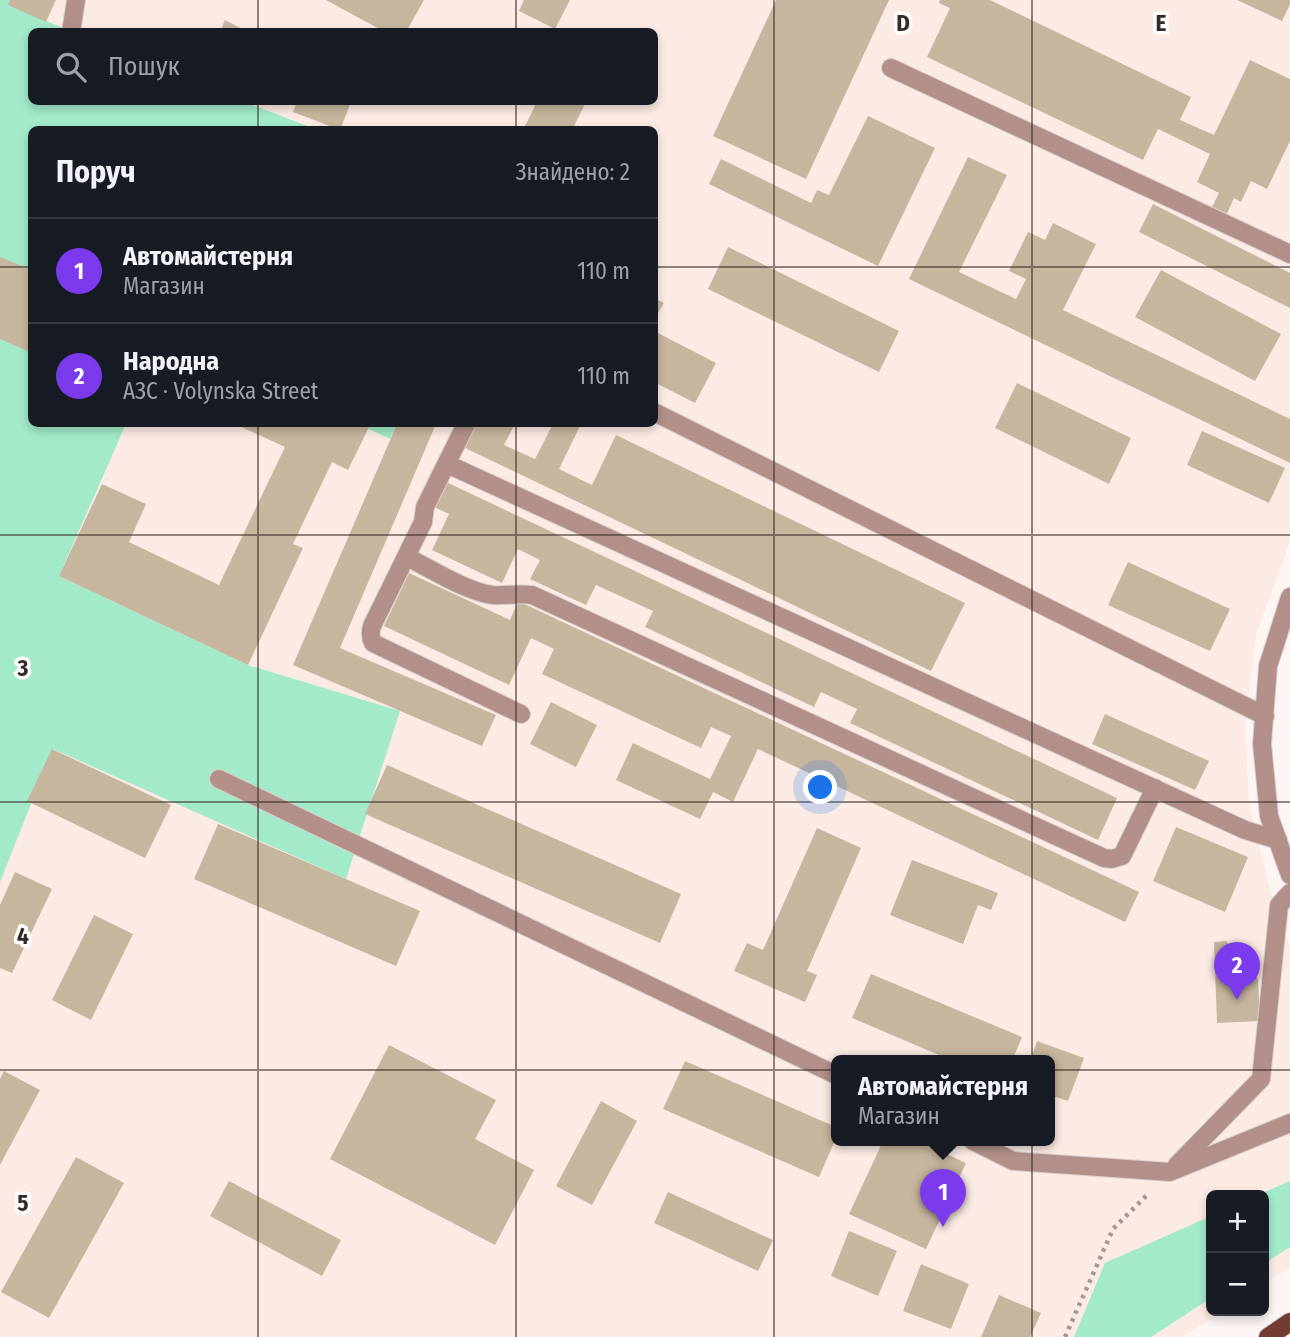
<!DOCTYPE html>
<html lang="uk">
<meta charset="utf-8">
<style>
:root{--surface:#171b24;--page:#20242c;--text:#f1f3f6;--muted:#9ea1a6;--line:#363941;--accent:#7c3aed}
body{margin:0;font-family:"Fira Sans Condensed",sans-serif;background:var(--page);color:var(--text)}
.controls{position:absolute;right:21px;bottom:21px;display:grid;overflow:hidden;border-radius:10px;box-shadow:0 4px 10px #0003}
.controls button{width:63px;height:63px;display:grid;place-items:center;padding:0;border:0;border-bottom:2px solid var(--line);background:var(--surface);color:var(--text);font:35px sans-serif}
.you{position:absolute;left:821px;top:788px;width:24px;height:24px;margin:-18px;border:5px solid #fff;border-radius:50%;background:#1a73e8;box-shadow:0 0 0 10px #1a73e833}
.badge{display:grid;place-items:center;width:46px;height:46px;border-radius:50%;background:var(--accent);color:#fff;font-size:23px;font-weight:700}
.pin{position:absolute;translate:-50% -58px;filter:drop-shadow(0 2px 4px #0008)}
.pin::after{content:'';position:absolute;top:37px;width:24px;height:21px;background:inherit;clip-path:polygon(0 0,100% 0,50% 100%)}
.popup{position:absolute;left:831px;top:1055px;width:224px;height:91px;box-sizing:border-box;display:grid;place-content:center;border-radius:10px;background:var(--surface);filter:drop-shadow(0 2px 5px #0005);font-size:23px;white-space:nowrap;color:var(--muted)}
.popup b{font-size:26px;color:var(--text)}
.popup::after{content:'';position:absolute;left:50%;top:100%;margin-left:-14px;border:14px solid transparent;border-top-color:var(--surface)}
.list{margin:0;padding:0;list-style:none}
h2{display:flex;justify-content:space-between;align-items:center;height:91px;margin:0;padding:0 28px;font-size:30px}
h2 small{font-size:23px;font-weight:400;color:var(--muted)}
.list li{display:grid;grid-template-columns:46px 1fr auto;gap:21px;align-items:center;box-sizing:border-box;height:105px;padding:0 28px;border-top:2px solid var(--line)}
.list b{display:block;font-size:26px;white-space:nowrap}
.list p{margin:0;font-size:23px;white-space:nowrap;color:var(--muted)}
.list em{font-size:23px;font-style:normal;color:var(--muted)}
.icon{flex:none;width:38px;height:38px;fill:none;stroke:currentColor;stroke-width:2;stroke-linecap:round;stroke-linejoin:round}
.map{position:relative;flex:none;width:1290px;height:1337px;overflow:hidden}
.search{position:absolute;background:var(--surface);box-shadow:0 4px 10px #0003;left:28px;top:28px;width:630px;height:77px;display:flex;align-items:center;gap:18px;box-sizing:border-box;padding:0 24px;border-radius:10px;color:var(--muted);font-size:26px}
.panel{position:absolute;background:var(--surface);box-shadow:0 4px 10px #0003;left:28px;top:126px;width:630px;height:301px;border-radius:10px}
.map>svg:first-child{display:block}
</style>
<div class="map">
<svg width="1290" height="1337" viewBox="0 0 1290 1337">
<rect width="100%" height="100%" fill="#fcf5f3"/>
<path fill="#fbebe4" fill-rule="evenodd" d="M0 0H1290V542L1256 634 1245 724 1249 804 1273 902 1290 946V1267L1264 1284V1195H1211V1311H1223L1183 1337H0ZM32 32H654V102H32ZM32 130H654V424H32ZM836 1061H1050V1141H836Z"/>
<path fill="#a2eac9" d="M0 0H10L9 5 70 31 32 32V102H245L315 129 32 130V424H126L59 576 248 665 400 711 346 879 53 749 0 882Z
M358 424H397L390 439Z
M1290 1181V1247L1264 1264V1195H1257Z
M1211 1216V1298L1151 1337H1074L1105 1263Z"/>
<path fill="#c7b69e" d="M10 0H56L46 22 8 5Z
M326 0H424L406 32H385Z
M524 0H570L555 29 519 11Z
M776 0H889L806 179 713 136Z
M940 0H990L1191 97 1180 120 1214 135 1250 60 1290 79V141L1267 189 1251 181 1241 202 1234 198 1226 216 1211 209 1219 193 1197 182 1210 154 1158 129 1143 160 927 57 950 8 939 3Z
M1237 0H1290V4L1282 21Z
M225 20 248 32H220Z
M297 102H351L340 130 293 112Z
M537 102H586L572 130H523Z
M868 116 935 148 878 266 709 184 721 159 811 203 817 190 829 195Z
M968 157 1007 175 959 272 1016 299 1026 279 1009 271 1028 232 1045 240 1053 223 1096 244 1063 310 1290 419V463L909 279Z
M1153 204 1290 273V308L1139 232Z
M728 247 899 331 879 372 708 289Z
M0 257 32 270V353L0 339Z
M1161 270 1281 334 1255 381 1135 317Z
M654 298 664 303 654 320Z
M654 331 716 363 695 403 654 382Z
M1017 383 1131 438 1109 484 995 428Z
M235 424H362L369 427 348 470 332 462 293 544 303 548 248 665 59 576 102 484 146 504 129 542 219 585 285 447Z
M397 424H436L340 648 496 715 482 746 293 665Z
M475 424H515L504 445 535 459 553 424H581L559 469 592 485 616 435 965 603 931 671 463 447Z
M1202 431 1285 468 1269 503 1187 465Z
M446 482 1117 798 1098 840 850 723 857 709 821 692 814 707 645 627 653 611 596 585 586 605 530 579 540 560 518 549 502 583 432 550 449 514 434 507Z
M1128 562 1230 609 1210 651 1108 605Z
M409 573 510 620 518 601 1139 892 1125 922 758 749 733 802 713 792 700 819 616 780 633 743 710 779 731 736 711 727 701 748 542 674 554 649 531 638 509 685 384 626Z
M551 702 597 725 576 767 530 744Z
M1105 714 1209 761 1195 790 1092 744Z
M52 749 171 805 145 858 27 801Z
M387 765 681 894 660 943 365 814Z
M218 824 420 911 396 966 194 879Z
M1176 827 1248 857 1225 912 1153 881Z
M817 828 861 848 807 971 817 975 805 1002 734 971 747 943 763 950Z
M912 860 998 893 991 910 978 905 963 944 890 915Z
M15 872 52 889 12 973 0 968V905Z
M94 915 133 934 91 1020 52 1000Z
M1226 941 1258 979 1260 1021 1217 1023 1214 942Z
M871 974 1022 1037 1012 1061H953L852 1018Z
M1037 1041 1084 1058 1068 1101 1050 1095V1061H1030Z
M389 1045 496 1100 475 1139 534 1170 495 1245 330 1159Z
M685 1061 836 1127V1138L819 1177 663 1109Z
M4 1071 40 1090 0 1165V1079Z
M601 1101 637 1121 592 1205 556 1186Z
M883 1141H918L966 1163 926 1249 849 1214Z
M76 1157 124 1183 49 1318 1 1292Z
M229 1181 341 1240 322 1276 210 1216Z
M668 1192 773 1240 758 1271 654 1223Z
M849 1231 897 1251 878 1296 831 1276Z
M921 1264 969 1284 951 1329 903 1311Z
M999 1295 1041 1313 1030 1337H981Z"/>
<g fill="none" stroke-linecap="round" stroke-linejoin="round">
<g stroke="#d8d0ce" stroke-width="20">
<path id="minor" d="M71 32 76 0
M891 68 1290 254
M654 412 1265 716
M466 424 425 507 423 522 372 626C370 633 370 637 373 643L521 714
M447 464 1245 830 1278 840
M407 557C431 569 467 592 493 595 506 596 519 593 532 595L1104 858 1112 859 1122 856 1155 788
M1290 597 1268 666 1262 744 1269 816 1290 875
M219 779 836 1075
M973 1141 1013 1161 1170 1172 1290 1123
M1177 1165 1261 1079 1279 905 1290 893"/>
</g>
<g stroke="#d8d0ce" stroke-width="20">
<path id="major" d="M1268 1337 1290 1322"/>
</g>
<path stroke="#a29996" stroke-width="4.5" stroke-dasharray="3.5 5" stroke-linecap="butt" d="M1065 1337 1113 1229 1148 1194"/>
<use href="#minor" stroke="#b29089" stroke-width="18"/>
<use href="#major" stroke="#733c32" stroke-width="18"/>
</g>
<path fill="none" stroke="#352a25" stroke-width="2" stroke-opacity="0.55" d="M258 0V32M516 0V32M774 0V1337M1032 0V1337M258 102V130M516 102V130M0 267H32M654 267H1290M258 424V1337M516 424V1337M0 535H1290M0 802H1290M0 1070H1290"/>
<g font-size="23" text-anchor="middle" font-weight="bold" fill="#352a25" stroke="#fff" stroke-width="7" stroke-linejoin="round" paint-order="stroke">
<text x="903" y="31">D</text>
<text x="1161" y="31">E</text>
<text x="23" y="676">3</text>
<text x="23" y="944">4</text>
<text x="23" y="1211">5</text>
</g>
</svg>
<div class="controls">
<button>+</button>
<button>−</button>
</div>
<div class="you"></div>
<div class="pin badge" style="left:943px;top:1227px">1</div>
<div class="popup"><b>Автомайстерня</b>Магазин</div>
<div class="pin badge" style="left:1237px;top:1000px">2</div>
<div class="search"><svg class="icon" aria-label="search" viewBox="0 0 24 24"><circle cx="10" cy="10" r="6"/><path d="M15 15l6 6"/></svg>Пошук</div>
<section class="panel">
<h2>Поруч<small>Знайдено: 2</small></h2>
<ul class="list">
<li><span class="badge">1</span><div><b>Автомайстерня</b><p>Магазин</p></div><em>110 m</em></li>
<li><span class="badge">2</span><div><b>Народна</b><p>АЗС · Volynska Street</p></div><em>110 m</em></li>
</ul>
</section>
</div>
